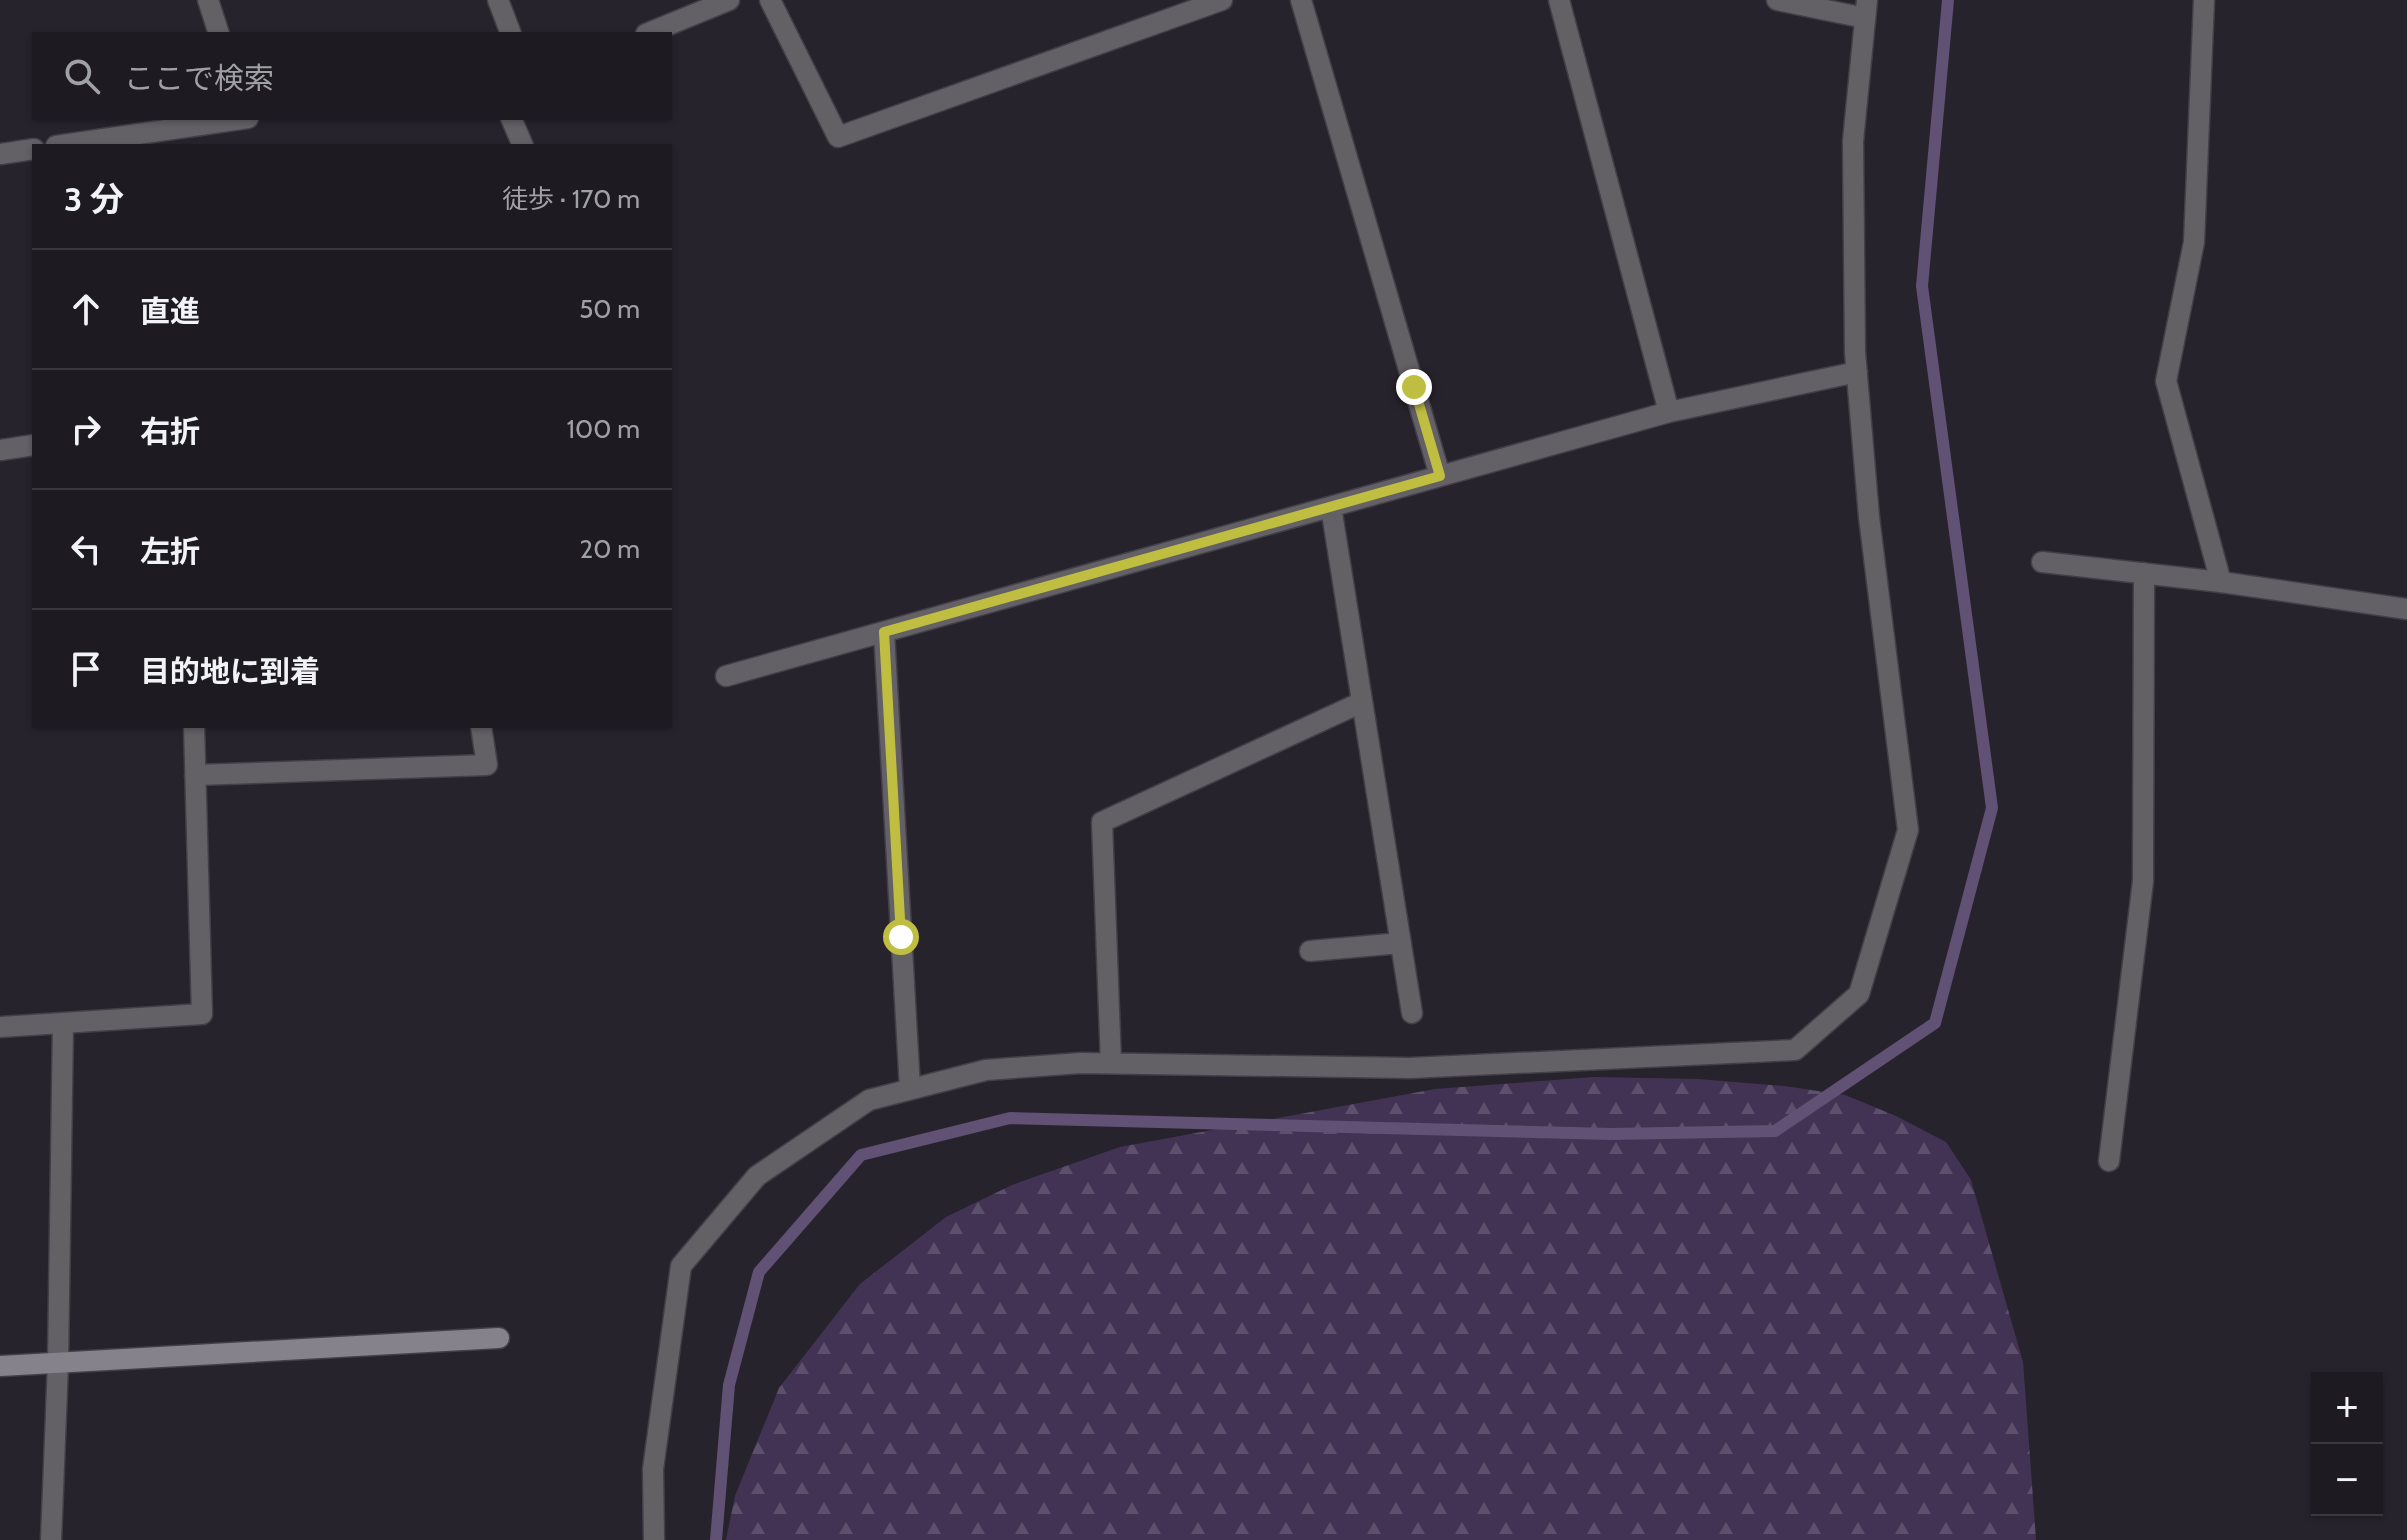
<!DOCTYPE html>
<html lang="ja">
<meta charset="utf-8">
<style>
:root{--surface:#1d1a22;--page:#25232a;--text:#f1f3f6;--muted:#a0a1a5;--line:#3b3840}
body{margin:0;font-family:Cabin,"Noto Sans JP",sans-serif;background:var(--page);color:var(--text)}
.controls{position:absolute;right:24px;bottom:24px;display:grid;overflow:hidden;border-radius:0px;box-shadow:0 2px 6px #0004}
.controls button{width:72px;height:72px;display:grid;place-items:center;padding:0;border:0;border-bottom:2px solid var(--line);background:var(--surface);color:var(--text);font:40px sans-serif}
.stop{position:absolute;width:24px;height:24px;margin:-18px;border:6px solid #bfbe41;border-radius:50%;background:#fff}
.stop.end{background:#bfbe41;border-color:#fff;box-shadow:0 2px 8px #0008}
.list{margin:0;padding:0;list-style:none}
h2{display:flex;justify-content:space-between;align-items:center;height:104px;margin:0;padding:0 32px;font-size:34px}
h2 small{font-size:26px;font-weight:400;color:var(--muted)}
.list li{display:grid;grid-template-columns:52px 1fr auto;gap:24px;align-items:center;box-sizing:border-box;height:120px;padding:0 32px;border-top:2px solid var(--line)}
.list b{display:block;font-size:30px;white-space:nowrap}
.list em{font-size:26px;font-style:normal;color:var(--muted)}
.icon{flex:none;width:44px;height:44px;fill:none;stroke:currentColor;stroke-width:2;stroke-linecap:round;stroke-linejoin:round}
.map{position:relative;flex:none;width:2407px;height:1540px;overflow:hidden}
.search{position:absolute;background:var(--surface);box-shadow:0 2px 6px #0004;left:32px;top:32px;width:640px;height:88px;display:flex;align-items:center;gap:20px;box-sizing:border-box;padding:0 28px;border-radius:0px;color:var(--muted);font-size:30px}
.panel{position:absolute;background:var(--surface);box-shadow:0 2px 6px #0004;left:32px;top:144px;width:640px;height:584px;border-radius:0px}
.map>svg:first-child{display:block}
</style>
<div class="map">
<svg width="2407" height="1540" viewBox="0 0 2407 1540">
<defs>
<pattern id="forest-firs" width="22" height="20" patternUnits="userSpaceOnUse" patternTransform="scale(2)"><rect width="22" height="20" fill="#423354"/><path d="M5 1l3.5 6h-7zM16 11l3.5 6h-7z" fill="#5c506c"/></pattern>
</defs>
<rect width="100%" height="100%" fill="#27232d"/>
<path fill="url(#forest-firs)" d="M1594 1077 1698 1079 1784 1086 1845 1095 1896 1116 1946 1142 1971 1180 2023 1362 2036 1540H726L735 1496 779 1388 860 1284 946 1217 1012 1185 1120 1147 1435 1089Z"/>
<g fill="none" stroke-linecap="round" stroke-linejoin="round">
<path stroke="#615174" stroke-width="12" d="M716 1540 729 1385 759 1272 861 1155 1010 1118 1611 1134 1775 1131 1935 1023 1992 808 1922 286 1948 0"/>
<g stroke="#433f49" stroke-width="23">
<path id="lane" d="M2042 562 2221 582
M2109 1161 2143 881 2144 573"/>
</g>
<g stroke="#433f49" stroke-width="23">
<path id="street" d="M208 0 219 34
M498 0 511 34
M770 0 838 137 1222 0
M1301 0 1440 476
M1559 0 1669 412 1857 372
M1777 0 1865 18
M2204 0 2194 242 2166 381 2221 582 2407 609
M646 34 729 0
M511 118 523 146
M56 146 248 118
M0 154 34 149
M0 450 34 445
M1331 507 1412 1013
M884 632 910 1089
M726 676 1669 412
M195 775 487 765 481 726
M1310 951 1401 943
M0 1027 202 1014 194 726
M1111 1063 1102 822 1362 702
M51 1540 58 1363 63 1024
M654 1540 653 1469 681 1266 757 1176 869 1100 986 1070 1081 1063 1410 1068 1795 1050 1859 994 1908 830 1869 517 1855 352 1853 141 1867 0"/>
</g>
<g stroke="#433f49" stroke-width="23">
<path id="secondary" d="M0 1366 499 1338"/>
</g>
<use href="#lane" stroke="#636166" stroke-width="20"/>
<use href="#street" stroke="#636166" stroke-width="20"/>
<use href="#secondary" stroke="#86828b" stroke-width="20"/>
</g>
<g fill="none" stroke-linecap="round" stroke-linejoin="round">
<path stroke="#bfbe41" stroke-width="10" d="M901 937 884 632 1440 476 1414 387"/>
</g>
</svg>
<div class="controls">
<button>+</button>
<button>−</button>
</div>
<div class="stop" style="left:901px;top:937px"></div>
<div class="stop end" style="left:1414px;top:387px"></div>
<div class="search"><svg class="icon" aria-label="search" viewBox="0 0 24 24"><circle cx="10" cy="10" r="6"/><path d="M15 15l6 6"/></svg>ここで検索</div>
<section class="panel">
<h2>3 分<small>徒歩 · 170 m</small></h2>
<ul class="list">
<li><svg class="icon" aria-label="ahead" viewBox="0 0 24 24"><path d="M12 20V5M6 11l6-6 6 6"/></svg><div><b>直進</b></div><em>50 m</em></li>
<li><svg class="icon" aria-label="right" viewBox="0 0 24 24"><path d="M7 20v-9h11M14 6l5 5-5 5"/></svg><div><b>右折</b></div><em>100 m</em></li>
<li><svg class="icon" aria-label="left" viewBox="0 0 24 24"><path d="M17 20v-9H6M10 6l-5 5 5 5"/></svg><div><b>左折</b></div><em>20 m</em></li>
<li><svg class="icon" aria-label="arrive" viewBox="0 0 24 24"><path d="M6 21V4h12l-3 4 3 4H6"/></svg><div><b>目的地に到着</b></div></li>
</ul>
</section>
</div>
